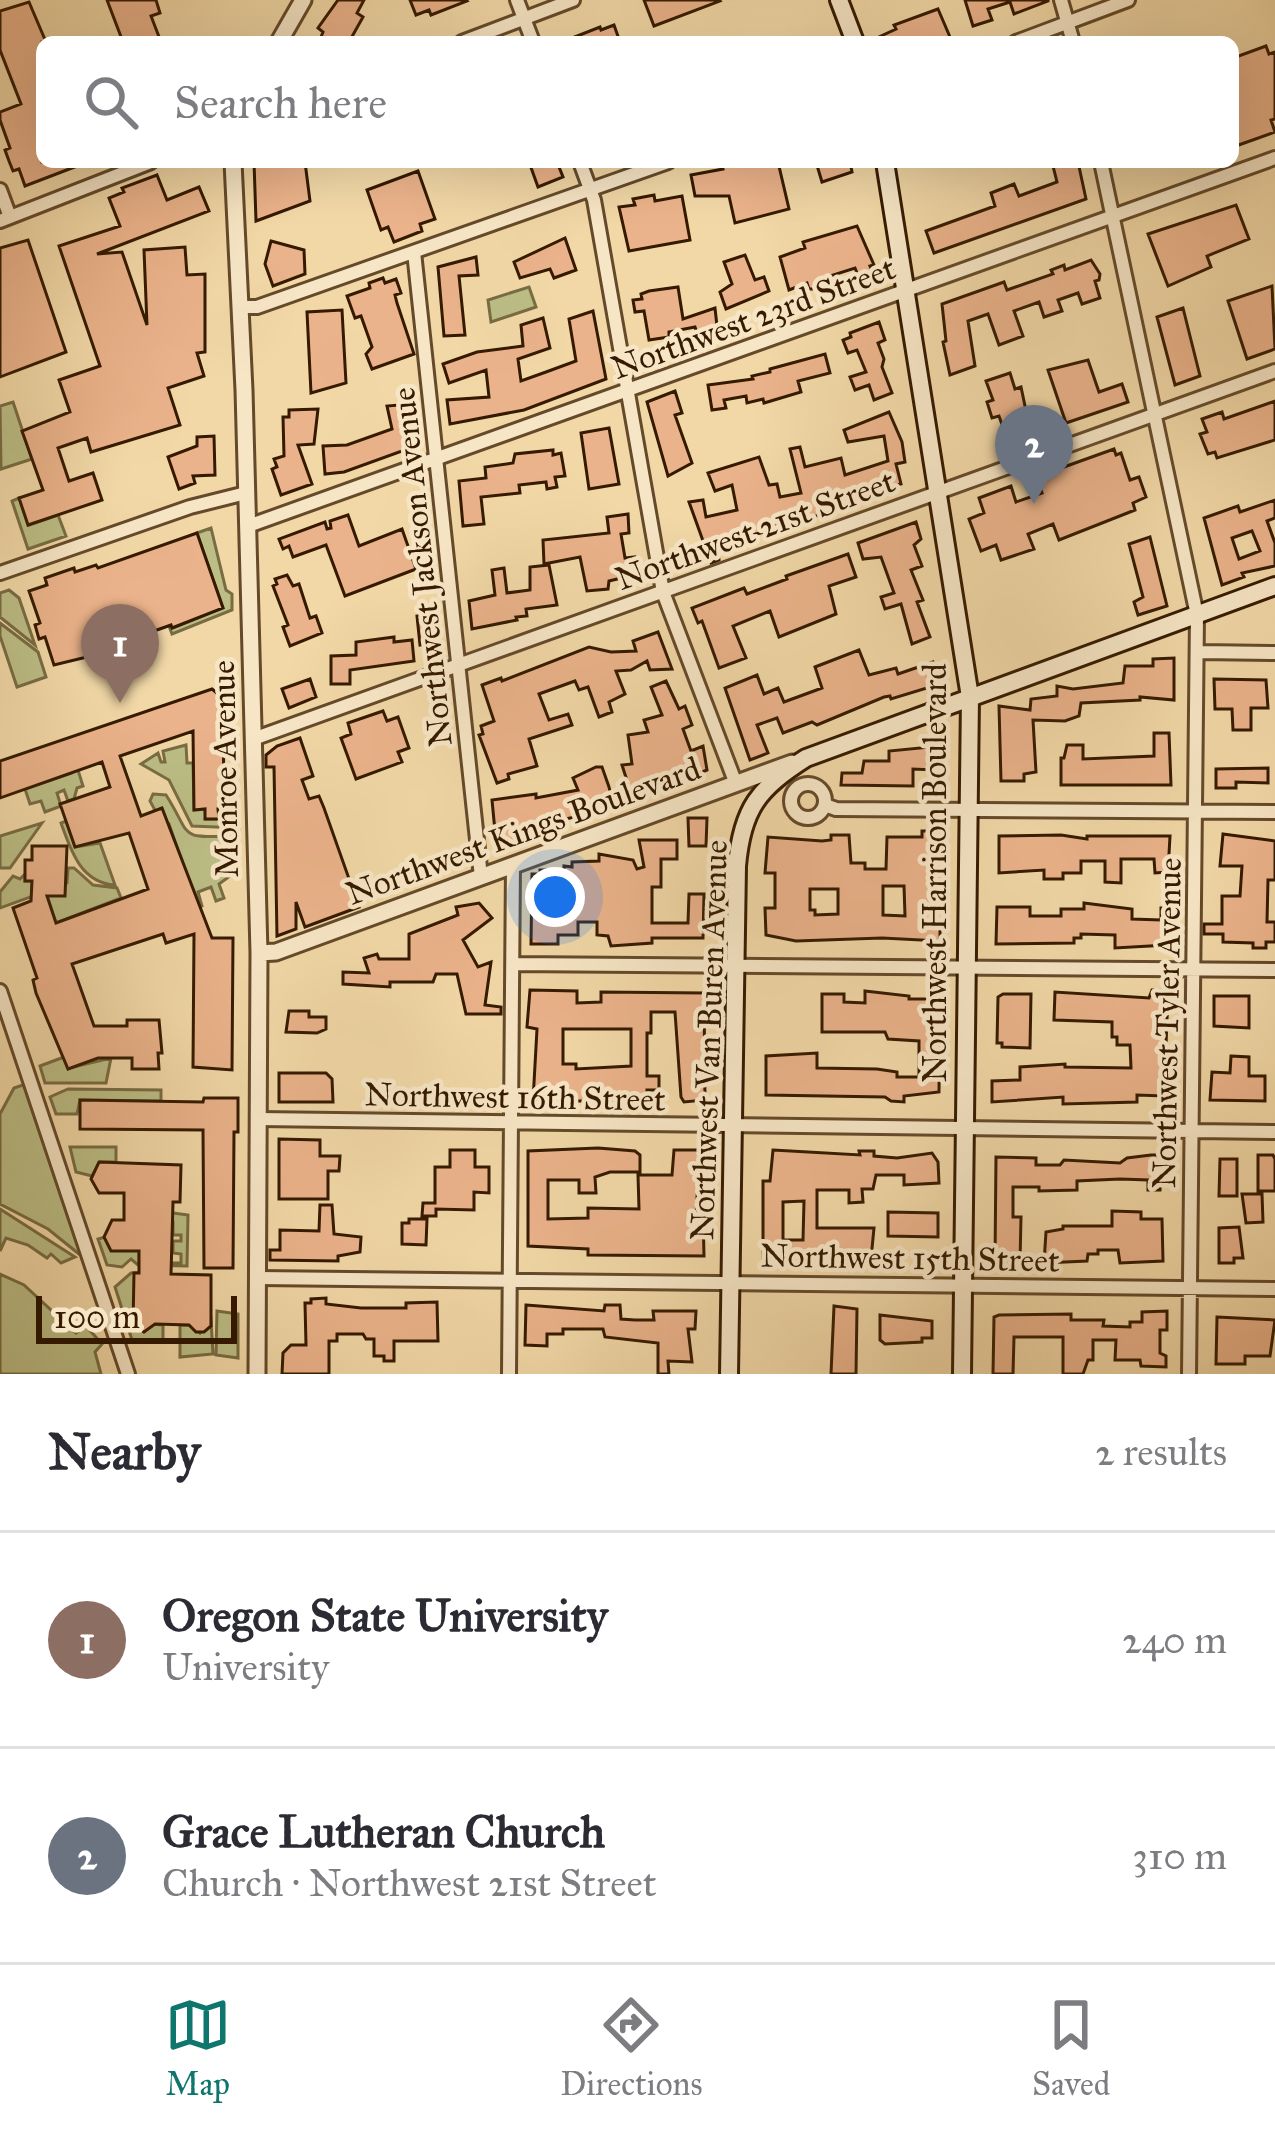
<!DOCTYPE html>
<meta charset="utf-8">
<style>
:root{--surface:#fff;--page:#f2f2f3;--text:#2b2b33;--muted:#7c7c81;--line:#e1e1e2;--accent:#0f766e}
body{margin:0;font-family:"IM FELL Great Primer",serif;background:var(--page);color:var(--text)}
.scale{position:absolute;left:36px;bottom:30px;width:201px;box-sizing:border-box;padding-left:12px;border:6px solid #351a00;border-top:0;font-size:33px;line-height:42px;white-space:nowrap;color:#351a00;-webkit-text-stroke:9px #f7e6c6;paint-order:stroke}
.you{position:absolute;left:555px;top:897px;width:42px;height:42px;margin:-30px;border:9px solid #fff;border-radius:50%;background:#1a73e8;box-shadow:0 0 0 18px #1a73e833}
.badge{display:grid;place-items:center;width:78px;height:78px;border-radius:50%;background:var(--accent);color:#fff;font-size:39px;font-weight:700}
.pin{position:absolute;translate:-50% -99px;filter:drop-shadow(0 3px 6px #0008)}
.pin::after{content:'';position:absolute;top:63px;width:42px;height:36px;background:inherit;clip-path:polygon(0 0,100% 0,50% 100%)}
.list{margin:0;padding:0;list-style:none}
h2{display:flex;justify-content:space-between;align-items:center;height:156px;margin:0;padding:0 48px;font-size:51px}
h2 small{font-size:39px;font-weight:400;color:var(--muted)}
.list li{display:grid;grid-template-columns:78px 1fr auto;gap:36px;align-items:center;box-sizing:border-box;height:216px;padding:0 48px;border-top:3px solid var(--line)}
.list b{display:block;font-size:45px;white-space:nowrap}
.list p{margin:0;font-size:39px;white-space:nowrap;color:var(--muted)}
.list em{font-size:39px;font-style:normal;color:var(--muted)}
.icon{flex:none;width:66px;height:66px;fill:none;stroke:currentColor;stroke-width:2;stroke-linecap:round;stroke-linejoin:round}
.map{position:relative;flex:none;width:1275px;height:1374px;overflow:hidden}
.search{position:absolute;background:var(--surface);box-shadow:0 12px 48px #0002;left:36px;right:36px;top:36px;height:132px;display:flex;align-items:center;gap:30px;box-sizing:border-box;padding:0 42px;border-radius:18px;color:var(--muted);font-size:45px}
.sheet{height:588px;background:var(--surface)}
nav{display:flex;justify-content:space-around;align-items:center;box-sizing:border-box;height:168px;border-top:3px solid var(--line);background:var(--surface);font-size:33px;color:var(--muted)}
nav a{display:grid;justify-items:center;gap:6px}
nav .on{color:var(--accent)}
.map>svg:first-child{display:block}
</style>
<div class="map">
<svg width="1275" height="1374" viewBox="0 0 1275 1374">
<rect width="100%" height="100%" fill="#f2d8a7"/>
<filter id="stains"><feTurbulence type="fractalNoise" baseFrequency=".00167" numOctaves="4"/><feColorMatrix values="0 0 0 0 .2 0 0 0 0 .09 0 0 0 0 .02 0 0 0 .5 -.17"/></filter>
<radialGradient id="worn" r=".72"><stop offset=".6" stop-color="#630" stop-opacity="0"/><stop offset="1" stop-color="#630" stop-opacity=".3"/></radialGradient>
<path fill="#bcbe86" stroke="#786c43" stroke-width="3" d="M529 287 536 307 491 322 488 300Z
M13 402 32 459 1 469 0 406Z
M19 498 29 525 58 515 66 536 28 549 12 501Z
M211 528 226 590 232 594V610L172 634 169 626 173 628 223 608 197 533Z
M9 590 19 598 35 645 0 617V593Z
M0 623 38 652 46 677 17 687 0 636Z
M186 745 187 763H193L194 809H205L206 819H218V812H239V828L192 826 169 780 141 764 158 753 161 762H165L163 751Z
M77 767 83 786 77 788 74 799 68 801 64 790 57 793 61 806 45 812 41 801 30 804 25 789 72 773Z
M153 794 166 795C193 837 176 838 233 836L234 873 219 884 224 898 216 901 211 887 198 892 202 906 198 908 169 824 163 825 150 801Z
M66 821 75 847 100 843 115 885C81 883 71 851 61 823Z
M42 823 10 868H0V836Z
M68 868H74L93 885 117 888 121 898 56 923 47 896 32 901 30 897 0 908V892L13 876 20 879 25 874V881H32V896L67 883Z
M64 1057 69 1068 111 1058 106 1083H45L40 1066Z
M26 1084 83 1253 79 1254 48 1229 0 1204V1114L14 1088Z
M68 1089 161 1090V1101L80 1100 77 1114H56L50 1097Z
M70 1147H116V1162H100L92 1176 76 1172Z
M0 1209 75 1257 61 1263 51 1254 47 1258 28 1245 6 1238 0 1251Z
M166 1212 188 1215 187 1266 138 1265 131 1259 122 1267 107 1265 98 1239 105 1237 139 1251V1263H181V1254L173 1253V1241H181V1235H173V1222L167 1221Z
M151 1272 136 1324 144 1332 152 1324 163 1325V1341L132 1340 115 1287 131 1273Z
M0 1274 24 1285 76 1333 86 1326 102 1344 95 1352 101 1374H0Z
M217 1311 238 1314V1358L216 1355Z
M211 1320 213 1354 180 1357V1325H192L200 1333Z"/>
<path fill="#ebb38b" stroke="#351a00" stroke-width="3" fill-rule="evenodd" d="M107 0H156L160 13 151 16 161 42H123Z
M338 0H364L357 13 363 17 349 42H319L323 32 318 28Z
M410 0H466L467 1 431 15 429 10 416 15Z
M644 0H719L720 1 654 26Z
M965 0H1048V1L1014 14 1010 2 988 9 992 20 973 26Z
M29 2 46 42H42V162L85 163 25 186 19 169 13 171 9 161 5 150 10 148 0 120V112L21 104 0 50V11Z
M938 9 950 37 935 42H868L896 29 894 25Z
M614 25 620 42H562L600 27 601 30Z
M1266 46 1269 54 1275 52V119L1271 120 1275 132 1233 147V58Z
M254 162H305L310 201 256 221Z
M529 162H557L563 177 538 187Z
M735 162H778L789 209 735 223 729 196H695L691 175 723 169 722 165Z
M816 162H850L852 172 822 182Z
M1052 162H1078L1086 199 934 253 926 231 995 206 991 193 1014 184 1019 196 1057 182Z
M418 171 435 219 420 224 422 231 394 242 388 227 381 230 367 190Z
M157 175 167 200 199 187 209 211 97 254 122 252 147 325 144 250 185 247 187 275 205 274V352L197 353 204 376 168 388 180 425 91 452 87 438 58 448 69 481 93 473 102 500 28 525 19 498 43 490 22 431 70 412 59 380 100 366 59 246 120 226 109 198 124 192 122 188Z
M654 195 655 201 682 196 690 240 629 251 619 207 635 205 633 199Z
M1236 205 1249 239 1207 256 1211 267 1168 286 1148 234Z
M857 226 874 265 870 266 873 273 859 278 855 268 830 276 831 283 814 289H809L807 283 789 290 780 257 805 248 803 242Z
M565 238 576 270 554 278 550 269 520 278 514 262Z
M28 240 66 352 0 377V248Z
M271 241 304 250 305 274 273 286 265 264Z
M745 255 755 280 764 277 769 291 726 309 720 292 732 284 724 262Z
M476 257 478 275 459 276 465 335 444 336 438 267Z
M1091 260 1100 274 1099 280 1095 281 1100 298 1082 304 1078 293 1058 300 1062 311 1044 317 1039 302 1014 311 1023 336 999 345 988 314 968 321 975 366 950 375 943 342 946 341 942 304 1004 282 1007 290 1053 274 1051 270 1064 265 1065 270Z
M383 278 385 283 396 279 401 293 395 295 397 303 414 354 372 369 366 354 372 347 361 316 355 318 347 296 370 288 369 283Z
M1272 286 1275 349 1247 359 1228 301Z
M678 287 683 319 715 308 717 326 697 333 695 327 669 332V337L649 340 644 311 635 312 633 300 642 299 641 294 649 291Z
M1183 308 1200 376 1175 385 1157 317Z
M342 310 346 383 311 393 307 312Z
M593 311 606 379 524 410 450 424 447 400 489 397 486 370 449 383 443 364 477 352 523 346 521 325 543 318 550 348 518 359 521 381 546 372 576 361 569 319Z
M879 322 885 340 878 343 884 359 882 367 892 393 874 400 869 385 855 390 850 377 866 372 857 350 848 353 843 340 851 337 850 333Z
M825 354 830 373 798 381 801 392 764 403 763 399 747 403 746 396 724 400 726 408 712 410 708 385 753 379 752 376 770 372V369Z
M1088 360 1099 392 1122 384 1128 402 1066 423 1048 370Z
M1010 373 1015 389 1021 387 1029 425 1005 433 999 416 992 418 987 402 993 400 986 381Z
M675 391 682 413 675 415 692 463 668 476 647 402Z
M1275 401V440L1217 458 1215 452 1208 454 1200 434 1207 432 1202 419 1222 412 1224 419Z
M410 404 417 421 416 446 344 472 325 474 323 446 347 445 392 429 387 406Z
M318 409 314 444 298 445 312 484 281 495 272 469 277 467 274 459 284 456 283 417H289V410Z
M889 412 902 442 905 462 896 464 901 484 878 490 879 494 852 504 853 507 768 528 769 531 743 537V541L718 546 719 560 711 563 689 502 703 500 706 517 737 510 732 485 715 491 708 473 759 457 769 485 777 484 780 497 801 493 790 449 800 447 805 467 841 458 845 475 888 461 884 436 848 442 844 430Z
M609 428 619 484 589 489 581 433Z
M214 436 215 475 193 476 195 483 179 489 168 457 197 446V437Z
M1114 449 1116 455 1121 453 1130 480 1139 477 1146 497 1133 503 1135 510 1059 540 1053 524 1028 534 1034 549 1001 560 996 545 981 551 969 519 984 513 979 498 1011 486 1016 502 1042 493 1036 477Z
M553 450V455L561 453 565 476 555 477 557 487 547 489 546 482 519 485 520 493 481 497 484 524 463 526 459 481 486 478 485 467 513 463 515 454Z
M1275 500V518L1267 521 1275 543V566L1242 573 1244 577 1222 585 1204 518 1238 506 1240 512ZM1252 531 1260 551 1239 559 1232 538Z
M628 514 629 533 621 534 625 558 635 557 638 574 609 581 608 589 587 591 580 557 544 564 543 540 609 533 607 517Z
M348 515 359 546 402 529 416 569 345 596 326 545 293 557 289 546 283 549 279 539 325 522 327 529 331 528 330 521Z
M916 522 921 539 914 545 922 566 911 570 923 600 917 602 930 637 912 644 901 604 885 609 881 597 894 593 881 557 863 559 858 543Z
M197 533 223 608 172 628 171 625 106 648 107 651 95 655 54 665 45 637 39 639 35 625 40 623 29 591 47 585 45 578 74 568 75 572 96 565 98 568Z
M1150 537 1167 606 1138 615 1134 602 1143 597 1129 544Z
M848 554 856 577 829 586 836 614 779 637 770 611 733 626 746 658 719 668 702 621 698 623 692 608 744 588 747 594 787 579 786 576Z
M549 565 557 605 526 609 527 616 516 617 517 620 472 629 469 601 495 595 492 570 504 568 507 593 530 590V567Z
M287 575 293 586 299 584 310 618 316 616 322 633 290 646 283 627 288 625 273 586 277 584 275 579Z
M436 614V643L420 645 417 616Z
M658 632 672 669 650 670 647 661 631 670 616 671 625 694 609 702 612 712 599 717 588 687 579 690 575 681 539 694 549 720 568 714 572 725 529 739 537 766 508 774 509 779 497 783 479 735 483 734 481 726 494 721 482 685 501 678 502 681 589 647 611 652 636 651 633 641Z
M394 637V642L412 640 414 661 350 670V684H331V656L356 655V642Z
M859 650 869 675 896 668 898 674 933 662 940 684 891 699 890 696 884 697 817 725 812 722 783 733 777 718 757 725 768 753 750 760 725 688 757 675 764 694 778 688 784 702 822 688 815 667Z
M1174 658V700L1140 697V700L1081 703 1079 716 1065 721 1033 720 1036 772 1024 774V781H1001L999 706 1030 710 1031 699 1057 696V686L1073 689 1123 683 1125 666H1153V659Z
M310 679 316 697 289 708 282 689Z
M1214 679 1266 680 1268 708H1251V730H1233L1232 709H1215Z
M666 681 679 709 685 706 692 725 683 729 691 751 703 746 707 770 681 781 630 790 622 765 632 764 628 735 648 732 644 720 662 715 651 687Z
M212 689 223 698 224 809H218L219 819H205V809L194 810 193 731 120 756 141 816 162 808 212 938H233L232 1070 193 1067 194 934 166 943 163 934 72 964 94 1026H127V1020H159L162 1053H158L159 1069H132V1058H98L68 1069 36 993 33 980 37 978 13 908 31 901 32 881H25V860H32V846H67L65 896H47L56 923 148 889 129 833 75 847 60 804 110 787 102 762 0 798V761Z
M383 711 387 721 398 717 409 748 398 752 402 762 356 779 341 738 351 734 348 723Z
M1154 733H1169L1171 785H1061V758H1064L1067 745H1083V759L1154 756Z
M932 735H943V758H935V770L913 769V786L841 785 842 773H862L864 761H889V751L931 747Z
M300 738 313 776 302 780 309 799 319 796 324 808 359 907 305 927 296 902V929L277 936 274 767H266V755L277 746Z
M596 767H602L609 787 613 805 609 809 540 825 539 831 515 834 516 840 496 842 492 800 536 794V798L578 790 573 778Z
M1268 768V783L1236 782V788H1216V769Z
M688 818H707L706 846H689Z
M922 831H940L942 837 943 879 933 886V924H940V941L882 938 796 941 766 935 765 908H775V873H765L768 837 822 841 831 840V835H849L851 863H865V869H886L887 837H922ZM883 886H904L905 916 883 915ZM810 889H838V914L815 915V910H810Z
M1223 834 1275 841V880H1268L1267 922H1275V942H1266V948H1253V943L1223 942V934H1204V924H1222V896H1240L1242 866H1220Z
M1061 835 1087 839V836H1170L1168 872 1155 873 1154 859H1121V883L1105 882V861H1081V873H1063V879H1044V870L999 873V836Z
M639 840H677V859H661V887H652V923H688L689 894H704L703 938H652V943L611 946 608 936 597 935V922H578V935H558V944H531L532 874H540V870H564V866L572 867V862L599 861V854L633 860 637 869 644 867Z
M479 903 492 918 463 940 478 967 491 962 485 1005 501 1007V1014H466L457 974H436L433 982H390V987L343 984V972L369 973 364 958 377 954 379 959H409V934L458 915 456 907Z
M1084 903 1132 909V919L1161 920V908H1174V923H1167V945L1115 948V935L1081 934V938H1074V943L996 944 997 907H1030V916H1061V909H1084Z
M530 990 577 991V1003L601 1002V992L704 993 705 1100 684 1102 681 1097 675 1012H651V1033H647V1076H659V1090H647V1096L640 1098 614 1101H533L537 1029 527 1027ZM563 1029H631V1066L576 1069V1064H563Z
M1152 990H1167L1168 994 1164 1096 1137 1095V1102L1063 1104V1097L992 1102V1081L1020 1080V1067L1065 1064V1067L1131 1068 1130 1045H1117V1037H1112V1022L1054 1020 1055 992 1149 998Z
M865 991 909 996V999H940L939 1092 904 1096V1102L891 1101 885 1097 766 1095V1056L817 1053V1068L877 1069 897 1072V1077H919V1041L888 1039 885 1032H822V994H844V1002L865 1003Z
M1003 994H1031L1030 1048 1002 1047V1043H997L998 997Z
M1214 996H1249V1028L1214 1026Z
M289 1011H309V1017H326V1029L317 1033 286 1032Z
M1231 1056 1249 1057V1076H1265V1101L1210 1100 1212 1072 1230 1073Z
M279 1073H326L332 1079 333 1102H279Z
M204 1098H238V1132H234L233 1268H204L203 1130 80 1129V1100L203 1102Z
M279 1139 320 1140V1156H340L339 1171H328V1199H279Z
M598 1148 635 1151 640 1155V1172H610L595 1177 596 1193H579V1180H548V1219L588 1218V1208L639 1209 638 1175H672L674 1150H700L696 1214H703L704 1256 588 1255V1249L528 1246V1151Z
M450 1150H475V1167H489V1193L474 1192V1210L436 1209V1216H422L423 1203H435V1167H450Z
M773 1150 860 1155 859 1151H874V1156L897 1158 932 1153 938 1162 939 1183 904 1185V1175H876L873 1189H862L863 1202 849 1203V1190H817V1228H874L871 1259 763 1258V1181H770ZM804 1201 803 1240H783V1202Z
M1151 1155H1162L1160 1190H1148V1180L1120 1179 1077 1181V1190L1039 1191V1187H1013V1217H1021L1020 1261H995L996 1157 1036 1158V1165H1060L1064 1160 1120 1163 1127 1158Z
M1258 1155H1273L1275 1159V1191H1258Z
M1220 1159H1237V1196H1219Z
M99 1162 181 1165 180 1202H173L171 1274 211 1275V1326L204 1332H196L189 1325 155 1324 144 1332 133 1324 134 1273H139V1251H111L104 1237 112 1220H124V1193H99L91 1179Z
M1242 1194H1262L1263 1222 1246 1223Z
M320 1205H332L334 1234 361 1237 360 1252 338 1256V1261L270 1260V1250H280V1230L319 1231Z
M1112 1211 1141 1212V1219H1162L1163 1261 1120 1263 1118 1250H1098V1254H1088L1087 1261 1044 1263 1046 1232 1063 1229V1226H1112Z
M888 1212 938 1213V1237L888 1236Z
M409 1219H427L426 1245 402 1244V1223H409Z
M1239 1227 1243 1258H1234V1263H1219V1228Z
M326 1298V1304L361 1308H406V1303L437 1302 438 1341H394V1361H384V1356H374V1339H366L363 1334H337V1341H329V1374H282L283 1353 291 1345H306L305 1303H311V1299Z
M526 1305 604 1311 605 1305H620L621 1319 635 1320H654L653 1311H696L695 1329H688L692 1362 668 1361 669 1374H658V1343L605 1337 603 1329H563V1334H547V1346L525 1345Z
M834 1306 857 1309 856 1374H831Z
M1167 1311V1330H1160V1353L1166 1356V1367L1141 1366 1140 1360H1115L1116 1340H1093V1360H1088L1083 1374H1063V1337H1014L1013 1374H993L994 1317 999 1315 1071 1314V1320H1104L1103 1326 1130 1327V1322H1142V1312Z
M880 1315 932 1321V1338H922V1342L885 1344 880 1340Z
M1217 1317 1275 1320 1270 1356H1245V1364H1216Z"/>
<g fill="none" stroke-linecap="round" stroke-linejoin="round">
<g stroke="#644a2a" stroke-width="18">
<path id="minor" d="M517 0 533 42
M1061 0 1073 42
M462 42 573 0
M1016 42 1128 0
M580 162 594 200 663 592 736 784
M1101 162 1197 615 1189 1374
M0 190 10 217
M0 221 151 162
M414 252 481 877
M241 307H257L668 162
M248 526 1275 158
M0 573 190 507 246 493
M1200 652 1275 653
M253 739 1275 371
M791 801a17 17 0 1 1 34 0a17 17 0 1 1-34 0Z
M825 805 836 809 1275 812
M513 964 1275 970
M0 991 128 1374
M258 1119 1275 1132
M257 1278 1275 1289
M509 1374 513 864"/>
</g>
<g stroke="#644a2a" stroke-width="21">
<path id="tertiary" d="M279 42 303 0
M233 162 244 390 259 953 257 1374
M259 953 276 952 792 763"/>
</g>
<g stroke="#351a00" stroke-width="22">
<path id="secondary" d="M839 0 855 42
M885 162 970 697 962 1374
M729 1374 737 866C742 808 759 788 806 758L1275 586"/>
</g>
<use href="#minor" stroke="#f7e6c6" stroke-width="12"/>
<use href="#tertiary" stroke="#f7e6c6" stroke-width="15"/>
<use href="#secondary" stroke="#f7e6c6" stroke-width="16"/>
</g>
<g text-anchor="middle" stroke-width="9" stroke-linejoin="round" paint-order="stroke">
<g font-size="33" fill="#351a00" stroke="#f7e6c6">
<text transform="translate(753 317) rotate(-20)" y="12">Northwest 23rd Street</text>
<text transform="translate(755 529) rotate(-20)" y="12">Northwest 21st Street</text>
<text transform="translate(421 567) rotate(-96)" y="12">Northwest Jackson Avenue</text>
<text transform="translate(224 769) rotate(-91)" y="12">Monroe Avenue</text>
<text transform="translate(523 830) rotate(-20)" y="12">Northwest Kings Boulevard</text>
<text transform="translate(934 873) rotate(-90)" y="12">Northwest Harrison Boulevard</text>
<text transform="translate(1166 1023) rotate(-89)" y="12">Northwest Tyler Avenue</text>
<text transform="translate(708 1040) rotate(-88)" y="12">Northwest Van Buren Avenue</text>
<text transform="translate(515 1096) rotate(1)" y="12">Northwest 16th Street</text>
<text transform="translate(910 1257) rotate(1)" y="12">Northwest 15th Street</text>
</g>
</g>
<rect width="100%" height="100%" filter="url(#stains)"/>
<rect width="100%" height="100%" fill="url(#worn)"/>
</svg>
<div class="scale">100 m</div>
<div class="you"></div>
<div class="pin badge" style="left:120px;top:703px;background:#8d6e63">1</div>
<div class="pin badge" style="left:1034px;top:504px;background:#6b7280">2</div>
<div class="search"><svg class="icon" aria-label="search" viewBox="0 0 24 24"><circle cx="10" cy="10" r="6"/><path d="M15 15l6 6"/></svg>Search here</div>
</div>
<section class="sheet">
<h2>Nearby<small>2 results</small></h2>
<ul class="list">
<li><span class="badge" style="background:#8d6e63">1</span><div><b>Oregon State University</b><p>University</p></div><em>240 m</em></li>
<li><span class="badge" style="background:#6b7280">2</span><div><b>Grace Lutheran Church</b><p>Church · Northwest 21st Street</p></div><em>310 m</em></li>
</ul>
</section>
<nav>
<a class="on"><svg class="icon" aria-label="map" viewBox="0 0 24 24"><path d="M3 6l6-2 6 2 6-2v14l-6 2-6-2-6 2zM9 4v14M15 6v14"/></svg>Map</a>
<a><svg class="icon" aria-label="directions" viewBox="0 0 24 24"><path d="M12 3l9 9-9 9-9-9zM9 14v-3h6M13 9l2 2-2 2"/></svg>Directions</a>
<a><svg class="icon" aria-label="saved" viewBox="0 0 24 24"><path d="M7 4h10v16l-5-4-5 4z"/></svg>Saved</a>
</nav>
